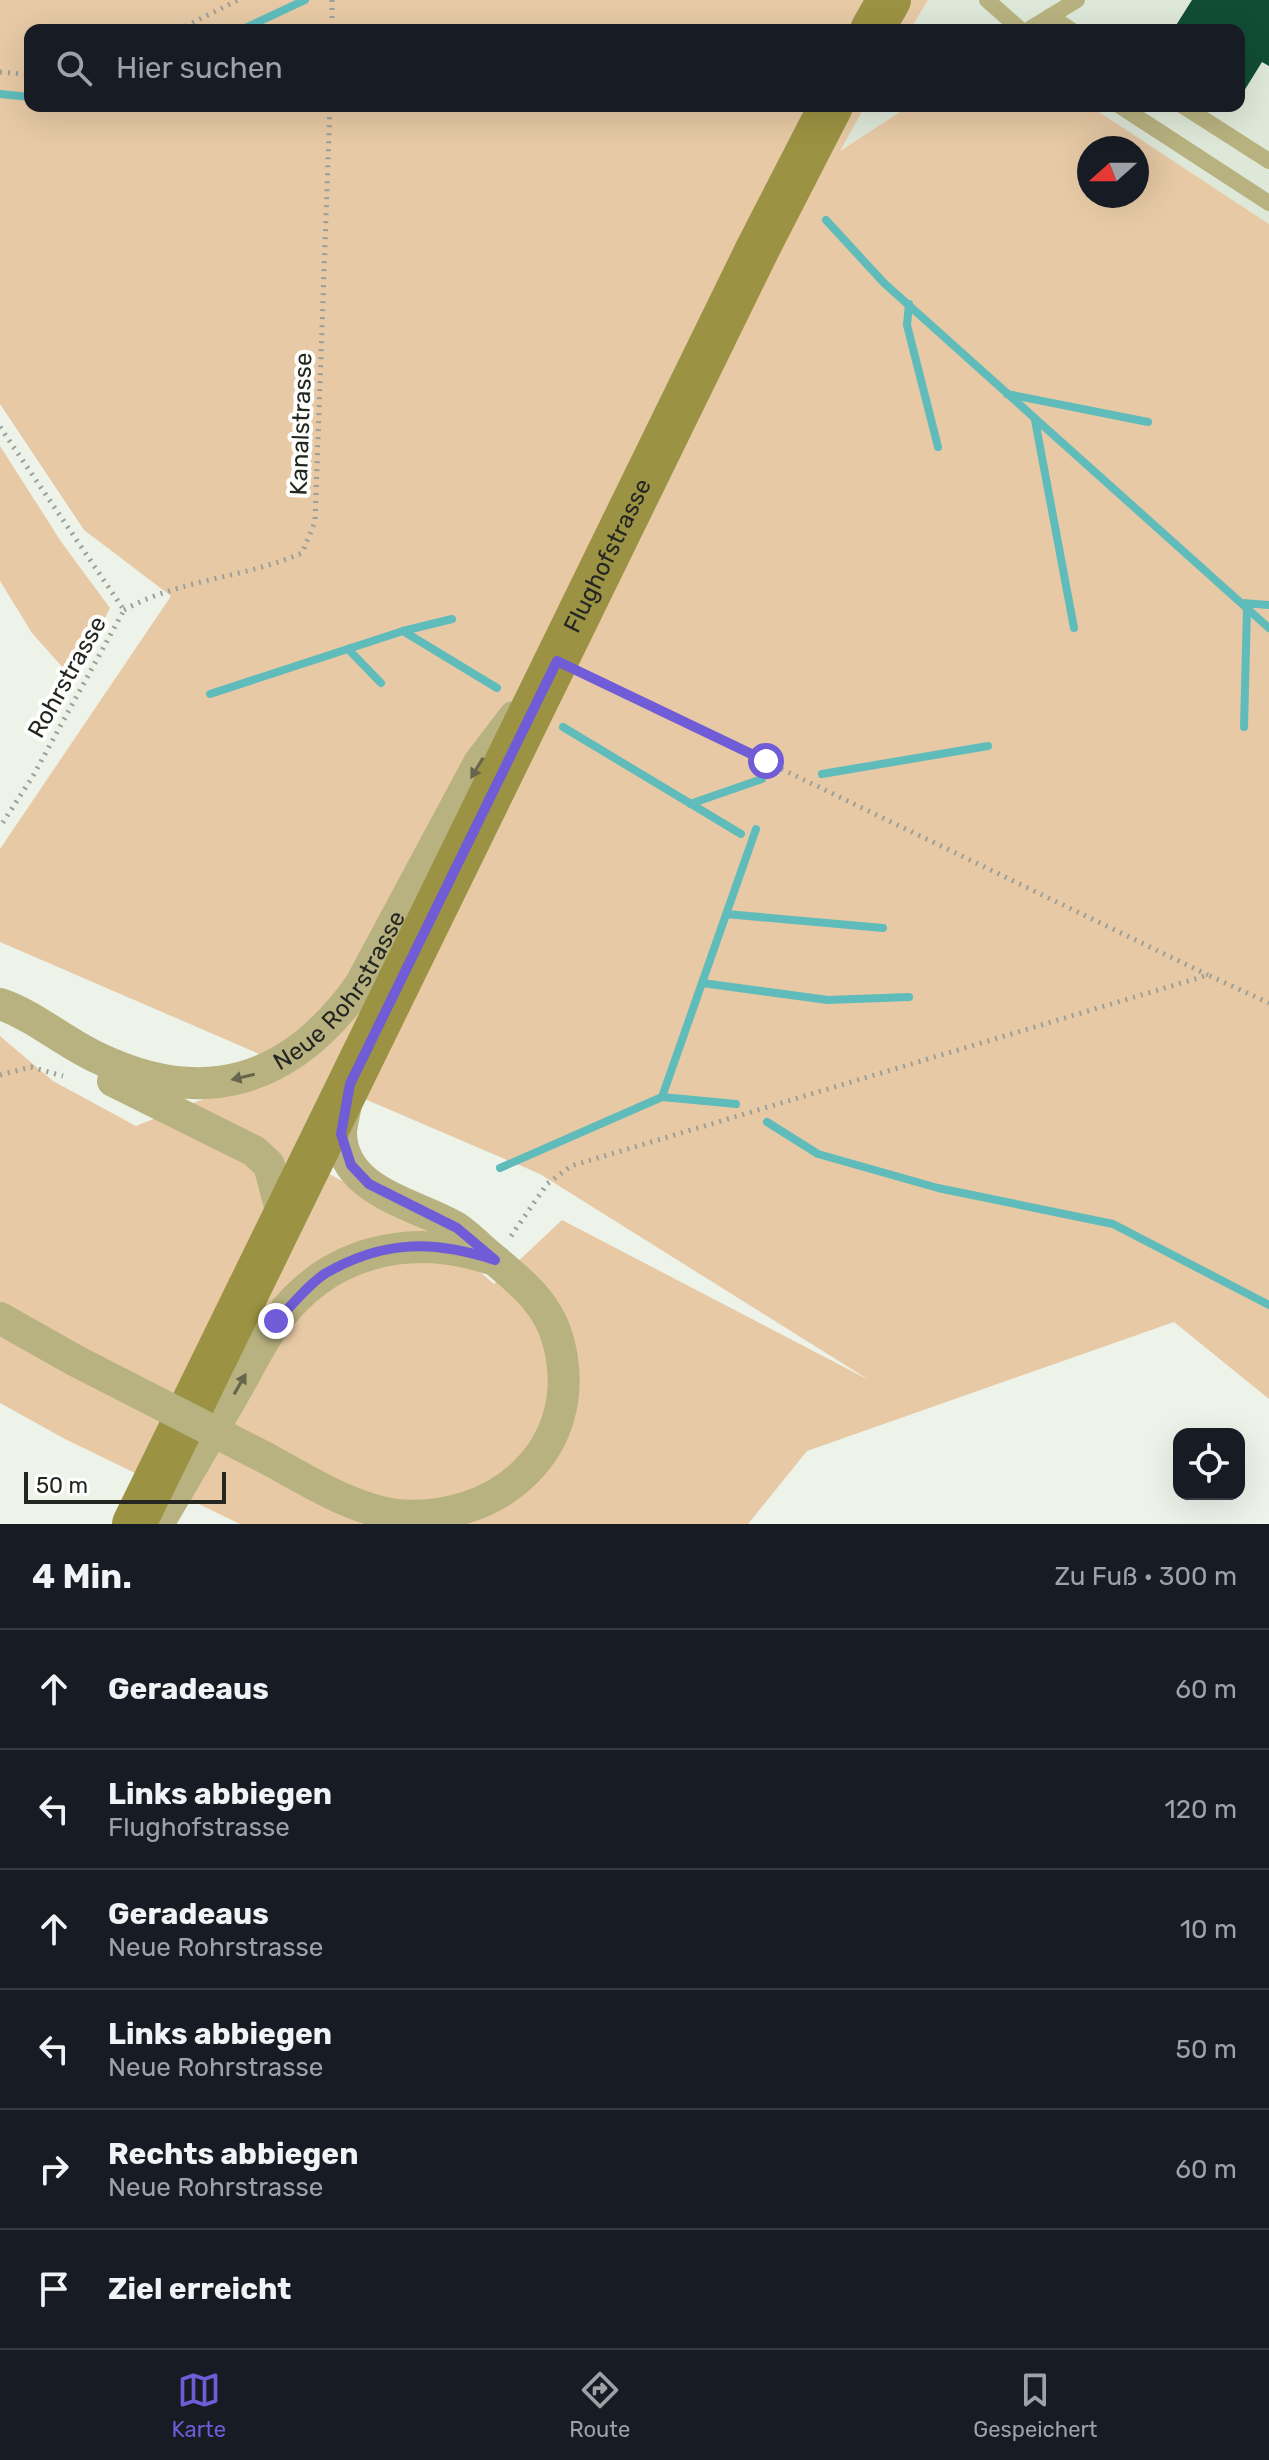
<!DOCTYPE html>
<html lang="de">
<meta charset="utf-8">
<style>
:root{--surface:#171b24;--page:#20242c;--text:#f1f3f6;--muted:#9ea1a6;--line:#363941;--accent:#6f5cd6}
body{margin:0;font-family:Rubik,sans-serif;background:var(--page);color:var(--text)}
.controls{position:absolute;right:24px;bottom:24px;display:grid;overflow:hidden;border-radius:16px;box-shadow:0 8px 32px #0002}
.controls button{width:72px;height:72px;display:grid;place-items:center;padding:0;border:0;border-bottom:2px solid var(--line);background:var(--surface);color:var(--text);font:40px sans-serif}
.compass{position:absolute;left:1077px;top:136px;width:72px;height:72px;border-radius:50%;background:var(--surface);box-shadow:0 8px 32px #0002;rotate:249deg}
.scale{position:absolute;left:24px;bottom:20px;width:202px;box-sizing:border-box;padding-left:8px;border:4px solid #242622;border-top:0;font-size:22px;line-height:28px;white-space:nowrap;color:#242622;-webkit-text-stroke:6px #fefffd;paint-order:stroke}
.stop{position:absolute;width:24px;height:24px;margin:-18px;border:6px solid #6f5cd6;border-radius:50%;background:#fff}
.stop.end{background:#6f5cd6;border-color:#fff;box-shadow:0 2px 8px #0008}
.list{margin:0;padding:0;list-style:none}
h2{display:flex;justify-content:space-between;align-items:center;height:104px;margin:0;padding:0 32px;font-size:34px}
h2 small{font-size:26px;font-weight:400;color:var(--muted)}
.list li{display:grid;grid-template-columns:52px 1fr auto;gap:24px;align-items:center;box-sizing:border-box;height:120px;padding:0 32px;border-top:2px solid var(--line)}
.list b{display:block;font-size:30px;white-space:nowrap}
.list p{margin:0;font-size:26px;white-space:nowrap;color:var(--muted)}
.list em{font-size:26px;font-style:normal;color:var(--muted)}
.icon{flex:none;width:44px;height:44px;fill:none;stroke:currentColor;stroke-width:2;stroke-linecap:round;stroke-linejoin:round}
.map{position:relative;flex:none;width:1269px;height:1524px;overflow:hidden}
.search{position:absolute;background:var(--surface);box-shadow:0 8px 32px #0002;left:24px;right:24px;top:24px;height:88px;display:flex;align-items:center;gap:20px;box-sizing:border-box;padding:0 28px;border-radius:16px;color:var(--muted);font-size:30px}
.sheet{height:824px;background:var(--surface)}
nav{display:flex;justify-content:space-around;align-items:center;box-sizing:border-box;height:112px;border-top:2px solid var(--line);background:var(--surface);font-size:22px;color:var(--muted)}
nav a{display:grid;justify-items:center;gap:4px}
nav .on{color:var(--accent)}
.map>svg:first-child{display:block}
</style>
<div class="map">
<svg width="1269" height="1524" viewBox="0 0 1269 1524">
<rect width="100%" height="100%" fill="#eef3ea"/>
<path fill="#dee8d8" d="M928 0H1269V224L1090 106H1239V30H910Z
M865 106H909L838 152Z"/>
<path fill="#e7c9a5" fill-rule="evenodd" d="M0 0H928L910 30H30V106H865L840 151 909 106H1090L1269 224V1399L1174 1322 807 1451 748 1524H240L65 1439 0 1403V1036L53 1081 136 1126 203 1099 256 1088 294 1069 0 942V849L171 596 84 530 0 404ZM1089 148H1137V196H1089ZM332 1085 540 1174 869 1380 562 1220 494 1284 429 1228 296 1156Z
M0 446 62 543 110 608 73 679 32 633 0 581Z"/>
<g fill="none" stroke-linecap="round" stroke-linejoin="round">
<path stroke="#5fbcbb" stroke-width="8" d="M241 30 305 0
M0 94 30 97
M826 220 884 283 1269 628
M909 304 907 325 938 447
M1007 394 1148 422
M1035 420 1074 628
M1242 603 1269 605
M403 631 497 688
M348 649 381 683
M210 694 403 631 452 619
M563 727 741 834
M1244 727 1247 609
M822 774 988 746
M690 804 762 779
M726 914 883 928
M702 983 828 1000 909 997
M662 1097 756 829
M767 1122 818 1154 938 1188 1113 1224 1269 1305
M500 1168 662 1097 736 1104"/>
</g>
<path fill="#114c36" d="M1192 0H1269V66L1262 62 1244 91 1239 88V30H1173Z"/>
<g fill="none" stroke-linecap="round" stroke-linejoin="round">
<path stroke="#9c9f98" stroke-width="5" stroke-dasharray="2 6" stroke-linecap="butt" d="M332 0V30
M178 30 238 0
M0 72 30 75
M0 427 124 610 33 776 0 827
M124 610C179 579 245 578 302 553L315 522 330 106
M587 675 1208 975
M0 1075 31 1067 63 1076
M511 1236 547 1184 571 1166 1208 975 1269 1003"/>
<path stroke="#b8b280" stroke-width="16" d="M987 0 1021 30
M1050 16 1071 30
M1028 30 1077 0
M1120 106 1269 203
M1183 106 1269 161"/>
<g stroke="#b8b280" stroke-width="32">
<path id="s1" d="M0 1004C35 1016 62 1041 96 1057 205 1110 292 1081 360 985L479 763 514 717"/>
<path d="M113 1081 254 1151 269 1165 284 1221"/>
<path d="M0 1318 76 1361"/>
<path d="M264 1457C305 1479 350 1509 397 1515 498 1524 585 1448 559 1344 549 1303 521 1282 490 1256 479 1247 469 1236 457 1228 418 1204 342 1193 341 1133 341 1124 345 1113 346 1103"/>
<path d="M158 1524C183 1482 208 1439 232 1397 247 1372 259 1345 276 1322 327 1252 408 1232 488 1258"/>
</g>
<g stroke="#9c9243" stroke-width="44">
<path d="M872 30 889 0"/>
<path id="s2" d="M134 1524 758 248 831 106"/>
</g>
<path stroke="#b8b280" stroke-width="32" d="M76 1361 264 1457"/>
</g>
<defs><path id="oneway-solid" d="M-6-.8H1V-3.2L6.5 0L1 3.2V.8H-6Z" transform="scale(2)"/></defs>
<g fill="#67654c">
<use href="#oneway-solid" transform="translate(477 768) rotate(121)"/>
<use href="#oneway-solid" transform="translate(243 1077) rotate(167)"/>
<use href="#oneway-solid" transform="translate(240 1384) rotate(-60)"/>
</g>
<g fill="none" stroke-linecap="round" stroke-linejoin="round">
<path stroke="#6f5cd6" stroke-width="10" d="M276 1321C292 1306 308 1284 326 1273 384 1240 433 1240 495 1260L457 1228 369 1184 351 1165 341 1134 350 1084 557 661 766 761"/>
</g>
<g text-anchor="middle" stroke-width="8" stroke-linejoin="round" paint-order="stroke">
<g font-size="24" fill="#242622" stroke="#fefffd">
<text transform="translate(301 424) rotate(-88)" y="8">Kanalstrasse</text>
<text dy="8" stroke="none"><textPath href="#s2" startOffset="1078">Flughofstrasse</textPath></text>
<text transform="translate(67 677) rotate(-61)" y="8">Rohrstrasse</text>
<text dy="8" stroke="none"><textPath href="#s1" startOffset="396">Neue Rohrstrasse</textPath></text>
</g>
</g>
</svg>
<div class="controls">
<button><svg class="icon" aria-label="locate" viewBox="0 0 24 24"><circle cx="12" cy="12" r="6"/><path d="M12 2v4M12 18v4M2 12h4M18 12h4"/></svg></button>
</div>
<svg class="compass" viewBox="-18 -18 36 36"><path d="M0-13l5 13h-10z" fill="#e53935"/><path d="M0 13l5-13h-10z" fill="#9ea1a6"/></svg>
<div class="scale">50 m</div>
<div class="stop" style="left:766px;top:761px"></div>
<div class="stop end" style="left:276px;top:1321px"></div>
<div class="search"><svg class="icon" aria-label="search" viewBox="0 0 24 24"><circle cx="10" cy="10" r="6"/><path d="M15 15l6 6"/></svg>Hier suchen</div>
</div>
<section class="sheet">
<h2>4 Min.<small>Zu Fuß · 300 m</small></h2>
<ul class="list">
<li><svg class="icon" aria-label="ahead" viewBox="0 0 24 24"><path d="M12 20V5M6 11l6-6 6 6"/></svg><div><b>Geradeaus</b></div><em>60 m</em></li>
<li><svg class="icon" aria-label="left" viewBox="0 0 24 24"><path d="M17 20v-9H6M10 6l-5 5 5 5"/></svg><div><b>Links abbiegen</b><p>Flughofstrasse</p></div><em>120 m</em></li>
<li><svg class="icon" aria-label="ahead" viewBox="0 0 24 24"><path d="M12 20V5M6 11l6-6 6 6"/></svg><div><b>Geradeaus</b><p>Neue Rohrstrasse</p></div><em>10 m</em></li>
<li><svg class="icon" aria-label="left" viewBox="0 0 24 24"><path d="M17 20v-9H6M10 6l-5 5 5 5"/></svg><div><b>Links abbiegen</b><p>Neue Rohrstrasse</p></div><em>50 m</em></li>
<li><svg class="icon" aria-label="right" viewBox="0 0 24 24"><path d="M7 20v-9h11M14 6l5 5-5 5"/></svg><div><b>Rechts abbiegen</b><p>Neue Rohrstrasse</p></div><em>60 m</em></li>
<li><svg class="icon" aria-label="arrive" viewBox="0 0 24 24"><path d="M6 21V4h12l-3 4 3 4H6"/></svg><div><b>Ziel erreicht</b></div></li>
</ul>
</section>
<nav>
<a class="on"><svg class="icon" aria-label="map" viewBox="0 0 24 24"><path d="M3 6l6-2 6 2 6-2v14l-6 2-6-2-6 2zM9 4v14M15 6v14"/></svg>Karte</a>
<a><svg class="icon" aria-label="directions" viewBox="0 0 24 24"><path d="M12 3l9 9-9 9-9-9zM9 14v-3h6M13 9l2 2-2 2"/></svg>Route</a>
<a><svg class="icon" aria-label="saved" viewBox="0 0 24 24"><path d="M7 4h10v16l-5-4-5 4z"/></svg>Gespeichert</a>
</nav>
